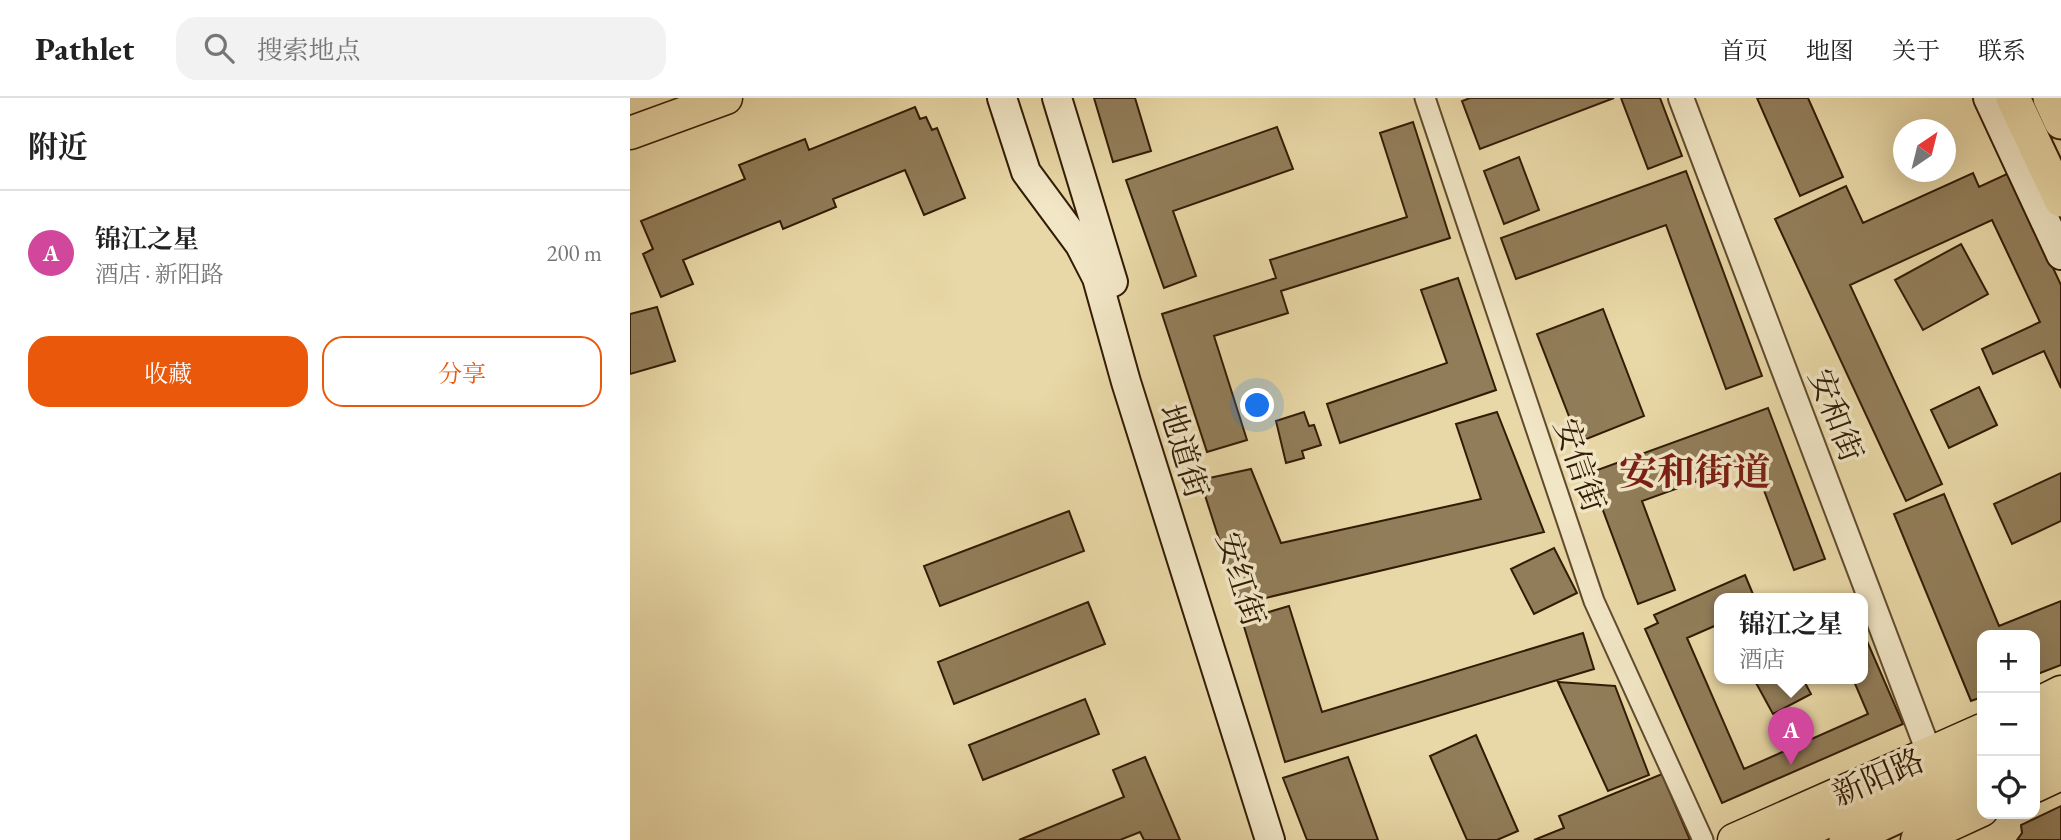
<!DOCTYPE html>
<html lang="zh">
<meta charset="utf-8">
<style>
:root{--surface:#fff;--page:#f2f2f2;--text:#222;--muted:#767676;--line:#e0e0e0;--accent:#ea580c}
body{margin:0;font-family:"EB Garamond","Noto Serif SC",serif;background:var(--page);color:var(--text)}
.controls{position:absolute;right:21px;bottom:21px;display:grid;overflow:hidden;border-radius:14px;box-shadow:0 7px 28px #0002}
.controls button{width:63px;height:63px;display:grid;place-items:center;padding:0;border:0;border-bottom:2px solid var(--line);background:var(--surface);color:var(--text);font:35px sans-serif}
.compass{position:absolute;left:1263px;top:21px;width:63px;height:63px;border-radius:50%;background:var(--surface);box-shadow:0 7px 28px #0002;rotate:35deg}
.you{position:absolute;left:628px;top:308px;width:24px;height:24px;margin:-18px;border:5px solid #fff;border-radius:50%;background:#1a73e8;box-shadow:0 0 0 10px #1a73e833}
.badge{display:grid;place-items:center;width:46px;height:46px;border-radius:50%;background:var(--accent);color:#fff;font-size:23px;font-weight:700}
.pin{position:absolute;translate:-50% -58px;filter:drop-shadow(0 2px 4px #0008)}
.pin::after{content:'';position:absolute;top:37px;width:24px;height:21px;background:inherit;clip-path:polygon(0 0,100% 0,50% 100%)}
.popup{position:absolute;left:1084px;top:495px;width:154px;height:91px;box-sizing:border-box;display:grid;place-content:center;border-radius:14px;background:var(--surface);filter:drop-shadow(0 2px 5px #0005);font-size:23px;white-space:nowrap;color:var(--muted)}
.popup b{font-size:26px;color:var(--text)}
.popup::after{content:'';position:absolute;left:50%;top:100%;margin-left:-14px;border:14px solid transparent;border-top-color:var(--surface)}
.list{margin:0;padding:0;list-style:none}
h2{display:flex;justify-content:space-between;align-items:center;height:91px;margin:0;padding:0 28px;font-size:30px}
h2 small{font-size:23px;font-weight:400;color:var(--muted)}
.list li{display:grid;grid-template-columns:46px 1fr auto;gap:21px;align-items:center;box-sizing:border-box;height:126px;padding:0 28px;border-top:2px solid var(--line)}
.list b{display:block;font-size:26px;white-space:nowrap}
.list p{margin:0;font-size:23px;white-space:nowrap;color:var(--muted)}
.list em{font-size:23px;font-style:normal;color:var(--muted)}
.actions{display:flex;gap:14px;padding:21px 28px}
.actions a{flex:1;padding:16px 0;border:2px solid var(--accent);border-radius:21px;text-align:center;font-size:24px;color:var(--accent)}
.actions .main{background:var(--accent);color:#fff}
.icon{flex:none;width:38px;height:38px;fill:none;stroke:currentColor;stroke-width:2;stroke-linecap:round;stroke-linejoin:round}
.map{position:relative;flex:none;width:1431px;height:742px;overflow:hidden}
header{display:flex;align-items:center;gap:42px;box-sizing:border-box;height:98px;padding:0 35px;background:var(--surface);border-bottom:2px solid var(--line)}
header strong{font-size:33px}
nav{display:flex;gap:38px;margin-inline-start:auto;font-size:24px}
.search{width:490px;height:63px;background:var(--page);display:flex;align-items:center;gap:18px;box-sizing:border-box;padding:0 24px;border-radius:21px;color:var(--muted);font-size:26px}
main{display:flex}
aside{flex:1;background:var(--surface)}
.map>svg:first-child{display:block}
</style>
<header>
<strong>Pathlet</strong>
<div class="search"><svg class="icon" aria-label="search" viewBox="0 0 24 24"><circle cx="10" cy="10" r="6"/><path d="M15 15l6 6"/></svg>搜索地点</div>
<nav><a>首页</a><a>地图</a><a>关于</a><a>联系</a></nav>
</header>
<main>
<aside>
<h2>附近<small></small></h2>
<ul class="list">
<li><span class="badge" style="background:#d1479c">A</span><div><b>锦江之星</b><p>酒店 · 新阳路</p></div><em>200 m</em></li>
</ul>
<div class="actions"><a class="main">收藏</a><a>分享</a></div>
</aside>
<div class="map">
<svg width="1431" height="742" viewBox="0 0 1431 742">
<rect width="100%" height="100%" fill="#e9d8a7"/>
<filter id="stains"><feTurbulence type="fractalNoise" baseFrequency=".00286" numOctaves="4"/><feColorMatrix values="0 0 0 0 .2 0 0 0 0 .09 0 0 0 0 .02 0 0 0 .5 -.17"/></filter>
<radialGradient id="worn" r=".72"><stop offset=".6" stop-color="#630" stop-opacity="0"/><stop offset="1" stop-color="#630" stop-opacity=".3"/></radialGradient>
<path fill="#917d59" stroke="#321b04" stroke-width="2" d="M464 0H505L521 53 483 64Z
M840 0H984L850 51 832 3Z
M991 0H1030L1052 58 1018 71Z
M1127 0H1178L1213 79 1170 98Z
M285 9 290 21 296 19 302 32 307 30 335 100 294 117 275 72 203 101 206 109 153 131 150 123 53 162 63 186 31 199 13 156 23 151 11 123 115 81 109 67 175 41 179 52Z
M783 24 820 140 651 193 658 215 584 238 617 342 577 354 532 216 646 180 640 162 777 119 750 35Z
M647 29 663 71 543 113 566 178 534 190 496 82Z
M889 59 909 112 874 126 854 73Z
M1056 73 1132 278 1096 291 1036 127 886 181 871 140Z
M1343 75 1349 89 1379 75 1431 187V290L1414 253 1363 276 1352 251 1410 224 1362 122 1220 187 1312 386 1276 403 1145 121 1216 88 1233 125Z
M1331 146 1358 196 1293 232 1265 182Z
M828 180 866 292 710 345 697 306 817 265 791 192Z
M27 209 45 263 0 276V216Z
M973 211 1014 318 949 344 907 236Z
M1349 289 1367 327 1319 350 1301 312Z
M1138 310 1195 461 1164 472 1123 363 1012 403 1045 492 1008 506 959 375Z
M674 314 679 328 684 327 691 347 672 353 674 360 656 365 646 323Z
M867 314 914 434 610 506 570 382 621 371 651 445 851 401 826 326Z
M1431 375V423L1382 446 1364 406Z
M1314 396 1369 528 1431 503V567L1405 577V537H1352V599L1341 603 1264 416Z
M439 413 454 453 310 508 294 468Z
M924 450 947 495 904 516 881 471Z
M1115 477 1125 501H1089V526L1057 540 1114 671 1238 616 1223 581H1233V534L1273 626 1092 705 1015 531 1028 525 1024 517Z
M458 504 475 546 324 606 308 564Z
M659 508 692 614 953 535 964 571 655 664 612 522Z
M1130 581H1173L1181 596 1143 616 1125 583Z
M928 584 985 588 1019 677 978 693Z
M455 601 469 636 353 682 339 647Z
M846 637 888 733 867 742H837L800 658Z
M515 659 550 742H514L510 734 490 742H389L494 699 483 672Z
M718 659 748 742H677L653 680Z
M1032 676 1060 742H904L934 730 929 718Z
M1431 708V742H1387L1392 735 1391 727Z"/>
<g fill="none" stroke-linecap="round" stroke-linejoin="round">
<g stroke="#604a2d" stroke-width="23">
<path id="minor" d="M795 0 964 503 1073 742"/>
</g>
<g stroke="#604a2d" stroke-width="28">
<path id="tertiary" d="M1051 0 1300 657"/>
</g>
<g stroke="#321b04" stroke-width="32">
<path id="secondary" d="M372 0 396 74 450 147 467 180 496 284 640 742
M427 0 483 184
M1358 0 1431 157"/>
</g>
<g stroke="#321b04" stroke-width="35">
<path id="primary" d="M0 35 96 0
M1405 607 1431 594
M1405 688 1431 676
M1104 742 1352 632
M1287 742 1352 712"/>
</g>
<g stroke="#321b04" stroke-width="37">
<path id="trunk" d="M1383 0 1431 102
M1420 0 1431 24
M1405 626 1431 614
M1405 654 1431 642
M1156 742 1352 650
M1216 742 1352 679"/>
</g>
<use href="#minor" stroke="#f1e6c6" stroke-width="19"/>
<use href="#tertiary" stroke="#f1e6c6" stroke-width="24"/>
<use href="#secondary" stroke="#f1e6c6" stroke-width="28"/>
<use href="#primary" stroke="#e9d8a7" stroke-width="32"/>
<use href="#trunk" stroke="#e9d8a7" stroke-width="33"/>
</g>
<g text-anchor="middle" stroke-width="7" stroke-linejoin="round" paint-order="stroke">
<g font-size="32" fill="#321b04" stroke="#f1e6c6">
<text transform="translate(1206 317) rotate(69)" y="11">安和街</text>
<text transform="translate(554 353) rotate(73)" y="11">地道街</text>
<text transform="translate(950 367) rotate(71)" y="11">安信街</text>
<text transform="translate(611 481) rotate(73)" y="11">安红街</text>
<text transform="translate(1248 679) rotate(-23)" y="11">新阳路</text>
</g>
<g font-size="38" font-weight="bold" fill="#7a1f14" stroke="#f1e6c6">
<text x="1065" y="387">安和街道</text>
</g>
</g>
<rect width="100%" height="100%" filter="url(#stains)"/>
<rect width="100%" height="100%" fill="url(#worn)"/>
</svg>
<div class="controls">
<button>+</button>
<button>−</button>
<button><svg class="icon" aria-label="locate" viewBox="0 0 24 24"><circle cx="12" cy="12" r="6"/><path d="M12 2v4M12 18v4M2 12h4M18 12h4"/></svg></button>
</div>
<svg class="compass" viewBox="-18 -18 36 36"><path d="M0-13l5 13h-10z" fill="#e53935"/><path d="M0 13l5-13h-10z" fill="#767676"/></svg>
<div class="you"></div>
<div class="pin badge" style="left:1161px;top:667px;background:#d1479c">A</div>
<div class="popup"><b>锦江之星</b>酒店</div>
</div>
</main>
